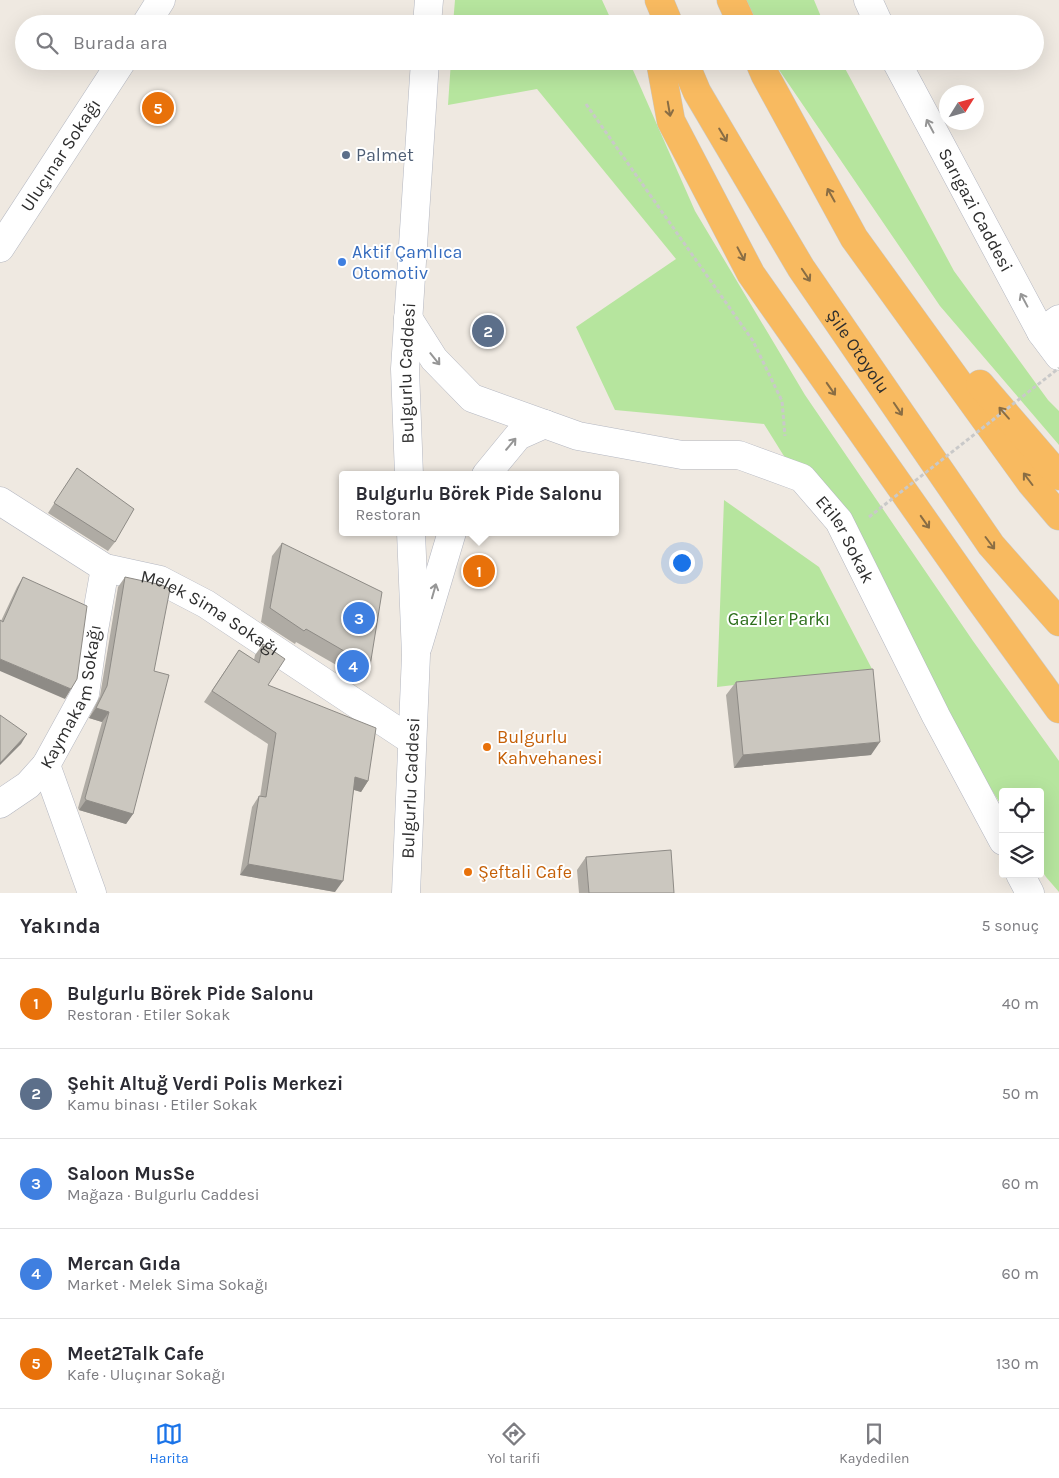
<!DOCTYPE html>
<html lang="tr">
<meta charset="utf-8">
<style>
:root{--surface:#fff;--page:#f7f7f7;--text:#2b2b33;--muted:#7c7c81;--line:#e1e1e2;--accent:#1a73e8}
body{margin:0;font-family:Karla,sans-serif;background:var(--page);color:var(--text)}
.controls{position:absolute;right:15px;bottom:15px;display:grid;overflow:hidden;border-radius:5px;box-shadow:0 5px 20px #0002}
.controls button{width:45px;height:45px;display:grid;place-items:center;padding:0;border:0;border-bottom:1px solid var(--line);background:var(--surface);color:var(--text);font:25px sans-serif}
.compass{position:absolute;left:939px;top:85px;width:45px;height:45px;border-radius:50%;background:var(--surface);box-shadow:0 5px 20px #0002;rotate:53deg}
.you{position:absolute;left:681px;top:562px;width:18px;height:18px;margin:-12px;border:4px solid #fff;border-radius:50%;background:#1a73e8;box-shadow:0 0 0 8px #1a73e833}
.badge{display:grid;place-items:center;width:32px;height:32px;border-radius:50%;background:var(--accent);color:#fff;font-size:16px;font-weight:700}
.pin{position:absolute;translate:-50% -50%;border:2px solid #fff;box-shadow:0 1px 5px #0006}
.popup{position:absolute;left:339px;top:471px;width:280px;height:65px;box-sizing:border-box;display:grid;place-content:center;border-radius:5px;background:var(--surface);filter:drop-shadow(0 1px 4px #0005);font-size:16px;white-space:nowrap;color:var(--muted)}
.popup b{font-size:19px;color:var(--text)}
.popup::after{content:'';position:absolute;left:50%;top:100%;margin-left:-10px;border:10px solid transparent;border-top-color:var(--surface)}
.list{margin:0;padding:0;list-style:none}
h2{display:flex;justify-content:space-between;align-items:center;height:65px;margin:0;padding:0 20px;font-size:21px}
h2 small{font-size:16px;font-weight:400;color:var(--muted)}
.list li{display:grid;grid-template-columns:32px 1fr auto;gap:15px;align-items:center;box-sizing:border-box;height:90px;padding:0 20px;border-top:1px solid var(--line)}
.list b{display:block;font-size:19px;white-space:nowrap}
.list p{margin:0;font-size:16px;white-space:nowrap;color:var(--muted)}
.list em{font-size:16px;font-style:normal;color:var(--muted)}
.icon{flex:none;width:28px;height:28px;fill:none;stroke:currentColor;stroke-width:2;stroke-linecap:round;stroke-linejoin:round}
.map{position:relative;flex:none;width:1059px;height:893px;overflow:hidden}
.search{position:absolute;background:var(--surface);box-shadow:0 5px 20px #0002;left:15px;right:15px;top:15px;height:55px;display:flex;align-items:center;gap:12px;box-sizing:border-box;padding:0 18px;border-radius:28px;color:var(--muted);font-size:19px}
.sheet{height:515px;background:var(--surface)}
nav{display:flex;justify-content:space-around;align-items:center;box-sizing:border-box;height:70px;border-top:1px solid var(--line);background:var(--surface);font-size:14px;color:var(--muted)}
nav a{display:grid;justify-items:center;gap:2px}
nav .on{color:var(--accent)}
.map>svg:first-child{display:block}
</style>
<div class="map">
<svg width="1059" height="893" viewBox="0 0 1059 893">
<rect width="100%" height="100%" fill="#efe9e1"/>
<path fill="#b6e59e" d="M455 0H602L613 24H453Z
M741 0H814L824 24H753Z
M451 61H629L695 211 805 395 973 641 1059 761V892L1046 877 1040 868V792H1003V808L764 424 615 410 576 327 676 259 537 89 448 105Z
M773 61H841L954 271 1048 400 1059 411V445L940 306Z
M724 500 819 567 872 669 717 687Z"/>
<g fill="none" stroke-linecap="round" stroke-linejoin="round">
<g stroke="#b4b7c1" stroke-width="29">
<g id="minor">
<path d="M146 24 161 0"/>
<path id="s1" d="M0 248 122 61"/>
<path id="s2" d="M408 318 434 359 472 398 578 436 682 455H739L802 478 839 521 936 716 1003 841"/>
<path d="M486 475 518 436 545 424"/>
<path id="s3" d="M0 501 105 568 160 580 206 604 411 740"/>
<path d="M418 646 452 532"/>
<path d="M46 765 92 893"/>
<path id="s4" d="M0 804 28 785 46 765 85 694 94 630 105 568"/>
<path d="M1020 874 1030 893"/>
</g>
</g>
<g stroke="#b4b7c1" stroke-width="29">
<path id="tertiary" d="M1041 332 1059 319"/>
</g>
<g stroke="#b4b7c1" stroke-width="29">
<g id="secondary">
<path d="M868 0 879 24"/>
<path d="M427 24 429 0"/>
<path id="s5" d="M896 61 1041 332 1059 356"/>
<path id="s6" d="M409 475 405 369 425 61"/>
<path id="s7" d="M406 893 416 655 411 532"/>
</g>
</g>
<g stroke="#c9c9c9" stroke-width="29">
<g id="trunk">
<path d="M659 0 669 24"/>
<path d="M731 0 742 24"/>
<path d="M660 61 671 121 751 274 977 596 1059 709"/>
<path id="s8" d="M684 61 697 92 801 268 991 545 1059 622"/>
<path d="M759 61 765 75 854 238 1031 483 1059 516"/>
<path d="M980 384 1059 476"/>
</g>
</g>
<path stroke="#c9c9c9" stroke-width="3" stroke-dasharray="4 2.5" stroke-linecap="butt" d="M586 104 753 341 782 401 785 436"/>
<use href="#minor" stroke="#fff" stroke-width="28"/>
<use href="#tertiary" stroke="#fff" stroke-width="28"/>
<use href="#secondary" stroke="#fff" stroke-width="28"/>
<use href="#trunk" stroke="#f8ba60" stroke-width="28"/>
<path stroke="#c9c9c9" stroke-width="3" stroke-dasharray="4 2.5" stroke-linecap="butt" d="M869 517 1059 368"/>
</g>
<path fill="#afaba4" d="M77 468 115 542 108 551 48 513Z
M282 543 370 666 361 679 296 642 295 644 261 622 272 556Z
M23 577 65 699 1 621 17 587Z
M125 577 154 671 133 814 126 824 79 810 78 808 102 722 89 718 100 696 118 587Z
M263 644 268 685 368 781 361 792 354 790 335 892 240 875 252 807 259 796 260 797 268 744 204 702 239 650 254 660 255 655Z
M736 682 871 755 734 768 726 695Z
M586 857 674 893H579L577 870Z"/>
<path fill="#8e8b86" d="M0 659 71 689 65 699 0 671Z
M96 708 109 712 102 722 89 718Z
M27 734 21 744 0 765V763Z
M880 742 871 755 734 768 743 755Z
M355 777 368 781 361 792 348 788Z
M86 800 133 814 126 824 79 810Z
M248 864 343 881 335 892 240 875Z"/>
<path fill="#cbc7bf" stroke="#8e8b86" d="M77 468 134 509 115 542 54 503Z
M282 543 382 592 370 666 306 629 304 631 270 608Z
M23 577 87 606 77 679 71 689 0 659V620L3 622Z
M125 577 162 585 170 589 154 671 169 675 133 814 86 800 85 798 109 712 96 708 107 686Z
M263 644 285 659 268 685 376 728 368 781 355 777 343 881 248 864 259 796 266 797 276 733 212 691 239 650 259 663Z
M873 669 880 742 743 755 736 682Z
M0 715 27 734 0 763Z
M671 850 674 893H589L586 857Z"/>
<defs><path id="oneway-shaft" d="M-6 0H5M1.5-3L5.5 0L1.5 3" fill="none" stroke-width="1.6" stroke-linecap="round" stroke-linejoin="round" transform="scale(1.25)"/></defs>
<g stroke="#896d44">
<use href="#oneway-shaft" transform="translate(669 109) rotate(80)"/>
<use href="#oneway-shaft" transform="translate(723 135) rotate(59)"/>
<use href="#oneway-shaft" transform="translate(831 195) rotate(-119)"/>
<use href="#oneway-shaft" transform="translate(741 254) rotate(62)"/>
<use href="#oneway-shaft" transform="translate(806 275) rotate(56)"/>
<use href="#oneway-shaft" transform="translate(831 389) rotate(55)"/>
<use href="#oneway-shaft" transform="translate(898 409) rotate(56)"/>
<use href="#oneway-shaft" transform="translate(1004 413) rotate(-131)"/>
<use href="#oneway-shaft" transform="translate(1028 479) rotate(-127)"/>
<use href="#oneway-shaft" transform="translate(925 522) rotate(55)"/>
<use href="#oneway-shaft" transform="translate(990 543) rotate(53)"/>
</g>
<g stroke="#969696">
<use href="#oneway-shaft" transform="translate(930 126) rotate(-118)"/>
<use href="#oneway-shaft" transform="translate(1024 300) rotate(-118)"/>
<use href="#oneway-shaft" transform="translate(435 359) rotate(51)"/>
<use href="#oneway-shaft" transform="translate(511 444) rotate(-50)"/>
<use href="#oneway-shaft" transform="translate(434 591) rotate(-74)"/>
</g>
<circle fill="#5c6f8a" stroke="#fff" stroke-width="2" cx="346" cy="155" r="5"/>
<circle fill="#3f7fe0" stroke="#fff" stroke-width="2" cx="342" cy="262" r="5"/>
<g fill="#e8710a" stroke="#fff" stroke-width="2">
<circle cx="487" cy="747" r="5"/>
<circle cx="468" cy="872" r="5"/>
</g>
<g text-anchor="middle" stroke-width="4" stroke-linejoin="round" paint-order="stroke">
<g font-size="18" fill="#2e2e2e" stroke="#fff">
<text dy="6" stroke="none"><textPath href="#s1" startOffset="111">Uluçınar Sokağı</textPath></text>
<text dy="6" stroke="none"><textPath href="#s5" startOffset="169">Sarıgazi Caddesi</textPath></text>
<text dy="6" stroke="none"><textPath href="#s8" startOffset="339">Şile Otoyolu</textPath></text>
<text dy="6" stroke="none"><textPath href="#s6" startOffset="102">Bulgurlu Caddesi</textPath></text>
<text dy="6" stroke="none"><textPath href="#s2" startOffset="521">Etiler Sokak</textPath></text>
<text dy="6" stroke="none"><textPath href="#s3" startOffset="240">Melek Sima Sokağı</textPath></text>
<text dy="6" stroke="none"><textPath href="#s4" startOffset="135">Kaymakam Sokağı</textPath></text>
<text dy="6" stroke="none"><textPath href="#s7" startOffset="105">Bulgurlu Caddesi</textPath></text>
</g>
<g font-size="18" fill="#4e5e75" stroke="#fff" text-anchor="start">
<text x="356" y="161">Palmet</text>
</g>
<g font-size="18" fill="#366cbe" stroke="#fff" text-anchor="start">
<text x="352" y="258">Aktif Çamlıca<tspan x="352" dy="21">Otomotiv</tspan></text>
</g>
<g font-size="18" fill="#2c6e1b" stroke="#fff">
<text x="779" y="625">Gaziler Parkı</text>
</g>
<g font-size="18" fill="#c56008" stroke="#fff" text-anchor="start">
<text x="497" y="743">Bulgurlu<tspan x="497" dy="21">Kahvehanesi</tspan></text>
<text x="478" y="878">Şeftali Cafe</text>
</g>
</g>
</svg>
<div class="controls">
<button><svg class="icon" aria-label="locate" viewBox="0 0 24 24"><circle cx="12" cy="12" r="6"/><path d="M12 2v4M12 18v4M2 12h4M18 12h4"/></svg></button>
<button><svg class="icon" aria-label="layers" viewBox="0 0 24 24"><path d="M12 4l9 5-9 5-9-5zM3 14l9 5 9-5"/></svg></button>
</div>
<svg class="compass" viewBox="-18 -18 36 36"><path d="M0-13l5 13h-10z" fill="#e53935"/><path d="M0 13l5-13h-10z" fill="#7c7c81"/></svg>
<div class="you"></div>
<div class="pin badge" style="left:479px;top:571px;background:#e8710a">1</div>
<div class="popup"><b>Bulgurlu Börek Pide Salonu</b>Restoran</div>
<div class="pin badge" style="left:488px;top:331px;background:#5c6f8a">2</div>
<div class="pin badge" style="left:359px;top:618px;background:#3f7fe0">3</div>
<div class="pin badge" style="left:353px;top:666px;background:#3f7fe0">4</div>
<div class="pin badge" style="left:158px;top:108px;background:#e8710a">5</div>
<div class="search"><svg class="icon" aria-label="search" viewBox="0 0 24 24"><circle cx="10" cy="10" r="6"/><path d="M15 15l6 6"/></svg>Burada ara</div>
</div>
<section class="sheet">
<h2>Yakında<small>5 sonuç</small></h2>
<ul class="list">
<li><span class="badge" style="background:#e8710a">1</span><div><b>Bulgurlu Börek Pide Salonu</b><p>Restoran · Etiler Sokak</p></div><em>40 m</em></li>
<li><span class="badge" style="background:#5c6f8a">2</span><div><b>Şehit Altuğ Verdi Polis Merkezi</b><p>Kamu binası · Etiler Sokak</p></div><em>50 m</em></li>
<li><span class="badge" style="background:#3f7fe0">3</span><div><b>Saloon MusSe</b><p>Mağaza · Bulgurlu Caddesi</p></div><em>60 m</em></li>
<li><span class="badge" style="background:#3f7fe0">4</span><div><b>Mercan Gıda</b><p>Market · Melek Sima Sokağı</p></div><em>60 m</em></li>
<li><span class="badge" style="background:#e8710a">5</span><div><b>Meet2Talk Cafe</b><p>Kafe · Uluçınar Sokağı</p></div><em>130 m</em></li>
</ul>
</section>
<nav>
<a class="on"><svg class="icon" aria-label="map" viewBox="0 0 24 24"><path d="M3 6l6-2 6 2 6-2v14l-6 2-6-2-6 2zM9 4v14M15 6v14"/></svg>Harita</a>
<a><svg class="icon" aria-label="directions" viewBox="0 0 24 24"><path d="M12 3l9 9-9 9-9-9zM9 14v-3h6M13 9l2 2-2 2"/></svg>Yol tarifi</a>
<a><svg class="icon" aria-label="saved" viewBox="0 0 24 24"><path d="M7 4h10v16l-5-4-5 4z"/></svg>Kaydedilen</a>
</nav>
